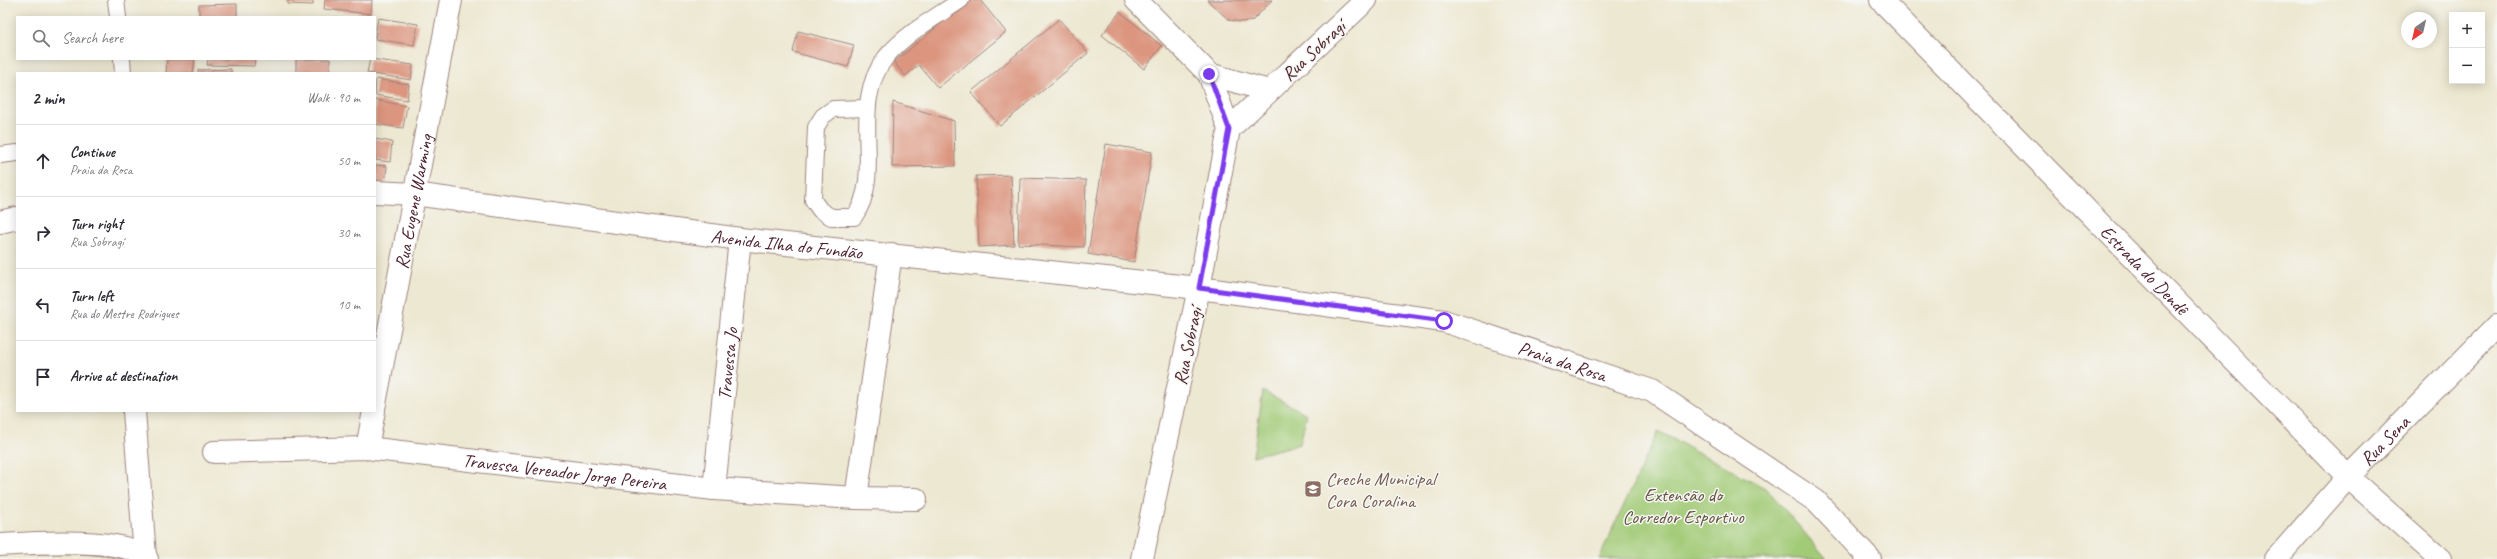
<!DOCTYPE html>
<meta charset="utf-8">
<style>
:root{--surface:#fff;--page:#f2f2f3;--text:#2b2b33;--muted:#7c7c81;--line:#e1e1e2}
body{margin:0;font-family:Caveat,sans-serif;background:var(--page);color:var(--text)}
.controls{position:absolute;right:12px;top:12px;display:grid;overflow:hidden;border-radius:0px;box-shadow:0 2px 10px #0003}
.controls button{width:36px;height:36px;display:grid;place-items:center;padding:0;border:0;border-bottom:1px solid var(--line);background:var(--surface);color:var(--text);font:20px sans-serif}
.compass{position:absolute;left:2401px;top:12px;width:36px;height:36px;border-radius:50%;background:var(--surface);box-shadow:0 2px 10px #0003;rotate:214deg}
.stop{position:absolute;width:12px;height:12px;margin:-9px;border:3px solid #7c3aed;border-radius:50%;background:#fff}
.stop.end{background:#7c3aed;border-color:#fff;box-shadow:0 1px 4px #0008}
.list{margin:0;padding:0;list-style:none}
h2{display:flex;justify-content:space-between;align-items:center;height:52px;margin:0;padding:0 16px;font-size:17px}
h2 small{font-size:13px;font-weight:400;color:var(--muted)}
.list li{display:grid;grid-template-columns:26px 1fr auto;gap:12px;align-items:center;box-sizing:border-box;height:72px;padding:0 16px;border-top:1px solid var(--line)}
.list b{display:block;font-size:15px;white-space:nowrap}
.list p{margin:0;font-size:13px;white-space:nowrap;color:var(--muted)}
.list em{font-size:13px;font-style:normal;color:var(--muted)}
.icon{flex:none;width:22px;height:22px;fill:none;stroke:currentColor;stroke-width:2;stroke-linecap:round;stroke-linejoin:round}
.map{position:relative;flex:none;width:2497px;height:559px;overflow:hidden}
.search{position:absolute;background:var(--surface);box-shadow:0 2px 10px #0003;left:16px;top:16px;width:360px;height:44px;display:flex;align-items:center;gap:10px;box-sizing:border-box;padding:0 14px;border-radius:0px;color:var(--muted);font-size:15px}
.panel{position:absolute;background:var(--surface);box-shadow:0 2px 10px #0003;left:16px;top:72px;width:360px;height:340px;border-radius:0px}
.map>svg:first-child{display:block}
</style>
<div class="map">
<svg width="2497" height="559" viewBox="0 0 2497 559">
<rect width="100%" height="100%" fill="#f6f6f2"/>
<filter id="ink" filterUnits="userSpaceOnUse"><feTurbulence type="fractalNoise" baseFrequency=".025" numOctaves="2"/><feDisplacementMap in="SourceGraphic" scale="8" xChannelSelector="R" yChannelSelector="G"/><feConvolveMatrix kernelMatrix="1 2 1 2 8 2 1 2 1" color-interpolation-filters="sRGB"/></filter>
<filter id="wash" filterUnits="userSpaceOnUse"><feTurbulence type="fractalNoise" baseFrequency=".012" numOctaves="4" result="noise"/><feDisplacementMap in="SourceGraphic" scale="16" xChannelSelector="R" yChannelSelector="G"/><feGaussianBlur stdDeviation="0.9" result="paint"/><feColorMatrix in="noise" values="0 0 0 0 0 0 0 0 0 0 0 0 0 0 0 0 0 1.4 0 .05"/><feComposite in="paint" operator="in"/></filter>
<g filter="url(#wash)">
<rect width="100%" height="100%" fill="#ede8d1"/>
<path fill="#a2cb77" stroke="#767551" d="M1263 391 1307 414 1300 444 1253 456Z
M1658 431 1767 489 1827 559H1599Z"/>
<g id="blocks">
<path fill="#dc957f" d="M288 0H313V5L288 4Z
M325 0H372L371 14 324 9Z
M969 0H980L1006 32 938 88 919 65 905 76 894 62Z
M1207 0H1272L1253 20 1242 22 1229 20Z
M237 4V17H199V5Z
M1120 12 1162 46 1144 69 1102 35Z
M378 18 418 24 414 45 375 39Z
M1059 19 1088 53 1000 126 971 92Z
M798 31 854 45 848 67 793 52Z
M167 59H195L193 73H166Z
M208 59H255L254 66 207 65Z
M296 59H330V73H296Z
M370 59 413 65 411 80 367 73Z
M231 69V73H198V70Z
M376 79 409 84 407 100 375 95Z
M375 100 407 106 403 128 375 124Z
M893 102 954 121 955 166 892 167Z
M375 139 392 142 390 162 375 160Z
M1106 144 1152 152 1134 262 1088 254Z
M375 165 387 166 385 185 375 184Z
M1011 175 1014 245 979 247 976 176Z
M1020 178 1086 180 1084 247 1018 244Z"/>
</g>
</g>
<g filter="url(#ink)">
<use href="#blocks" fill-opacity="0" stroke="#9c847e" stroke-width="1"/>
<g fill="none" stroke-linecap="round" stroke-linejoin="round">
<g stroke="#9c847e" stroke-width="18">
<path id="lane" d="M116 0 118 17
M122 59 123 73
M866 108 833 109 823 116 816 127 813 200 820 210 831 217H854C886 173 847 107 886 57 906 33 936 17 961 0
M0 155 17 153"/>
</g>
<g stroke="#9c847e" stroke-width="24">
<g id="street">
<path id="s1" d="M375 192 414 194 740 239 1199 288 1142 559"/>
<path d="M0 222 17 218"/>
<path id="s2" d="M375 404 451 0"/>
<path d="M134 411 145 556"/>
<path d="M367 448 374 411"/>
<path id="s3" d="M214 452 367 448 714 489 856 498 916 499"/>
<path id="s4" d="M714 489 740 239"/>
<path d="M856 498 891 254"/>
<path d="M0 545C30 543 128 536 147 559"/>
<path id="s5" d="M2276 559 2348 477 2497 326"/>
</g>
</g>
<g stroke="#9c847e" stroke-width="24">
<g id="secondary">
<path d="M1136 0 1209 74 1229 129"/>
<path id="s6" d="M1366 0 1229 129 1199 288 1444 321 1652 391 1816 501 1870 559"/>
<path id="s7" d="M1881 0 2348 477 2440 559"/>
<path d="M1209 74 1269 91"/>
</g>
</g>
<use href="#lane" stroke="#fff" stroke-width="16"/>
<use href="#street" stroke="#fff" stroke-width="22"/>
<use href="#secondary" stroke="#fff" stroke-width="22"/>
</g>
</g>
<g fill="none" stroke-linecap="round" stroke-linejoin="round" filter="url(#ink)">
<path stroke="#7c3aed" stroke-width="5" d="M1209 74 1229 129 1199 288 1444 321"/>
</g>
<defs>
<g id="school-square" transform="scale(0.9)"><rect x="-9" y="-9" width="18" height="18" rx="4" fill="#8d6e63" stroke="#f6f6f2"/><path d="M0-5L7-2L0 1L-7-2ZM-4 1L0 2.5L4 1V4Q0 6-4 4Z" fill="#fff"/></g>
</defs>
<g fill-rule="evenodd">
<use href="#school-square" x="1313" y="489"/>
</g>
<g text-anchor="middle" stroke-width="3" stroke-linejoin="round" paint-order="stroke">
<g font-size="19" fill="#4a1f2b" stroke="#f6f6f2">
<text transform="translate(1313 50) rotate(-43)" y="7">Rua Sobragí</text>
<text dy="7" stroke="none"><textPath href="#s2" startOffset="206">Rua Eugene Warming</textPath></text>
<text dy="7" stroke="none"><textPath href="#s1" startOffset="415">Avenida Ilha do Fundão</textPath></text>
<text dy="7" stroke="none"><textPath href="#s7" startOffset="377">Estrada do Dendê</textPath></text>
<text transform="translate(1187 346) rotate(-78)" y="7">Rua Sobragí</text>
<text dy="7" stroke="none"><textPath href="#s6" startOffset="722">Praia da Rosa</textPath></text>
<text dy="7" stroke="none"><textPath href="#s4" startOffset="126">Travessa Jo</textPath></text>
<text dy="7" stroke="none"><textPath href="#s5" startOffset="161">Rua Sena</textPath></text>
<text dy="7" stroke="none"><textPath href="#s3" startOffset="352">Travessa Vereador Jorge Pereira</textPath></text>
</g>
<g font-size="19" fill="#785e54" stroke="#f6f6f2" text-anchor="start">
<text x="1326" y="485">Creche Municipal<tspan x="1326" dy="22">Cora Coralina</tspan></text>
</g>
<g font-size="19" fill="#645342" stroke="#f6f6f2">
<text x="1683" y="501">Extensão do<tspan x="1683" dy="22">Corredor Esportivo</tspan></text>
</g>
</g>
</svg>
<div class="controls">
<button>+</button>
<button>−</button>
</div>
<svg class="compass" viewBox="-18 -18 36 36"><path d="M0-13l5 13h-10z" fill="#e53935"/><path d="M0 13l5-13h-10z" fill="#7c7c81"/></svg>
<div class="stop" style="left:1444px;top:321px"></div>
<div class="stop end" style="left:1209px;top:74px"></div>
<div class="search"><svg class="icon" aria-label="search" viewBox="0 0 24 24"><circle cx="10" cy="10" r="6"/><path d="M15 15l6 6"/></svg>Search here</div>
<section class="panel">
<h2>2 min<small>Walk · 90 m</small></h2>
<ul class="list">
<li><svg class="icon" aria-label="ahead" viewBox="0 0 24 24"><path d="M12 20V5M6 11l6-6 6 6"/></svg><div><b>Continue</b><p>Praia da Rosa</p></div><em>50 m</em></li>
<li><svg class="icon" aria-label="right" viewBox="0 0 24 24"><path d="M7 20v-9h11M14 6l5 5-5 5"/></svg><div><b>Turn right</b><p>Rua Sobragí</p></div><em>30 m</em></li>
<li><svg class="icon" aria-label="left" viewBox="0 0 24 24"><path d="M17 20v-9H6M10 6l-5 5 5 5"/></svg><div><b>Turn left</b><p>Rua do Mestre Rodrigues</p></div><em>10 m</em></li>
<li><svg class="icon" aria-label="arrive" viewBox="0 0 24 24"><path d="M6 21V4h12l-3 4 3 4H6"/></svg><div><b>Arrive at destination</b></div></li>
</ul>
</section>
</div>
